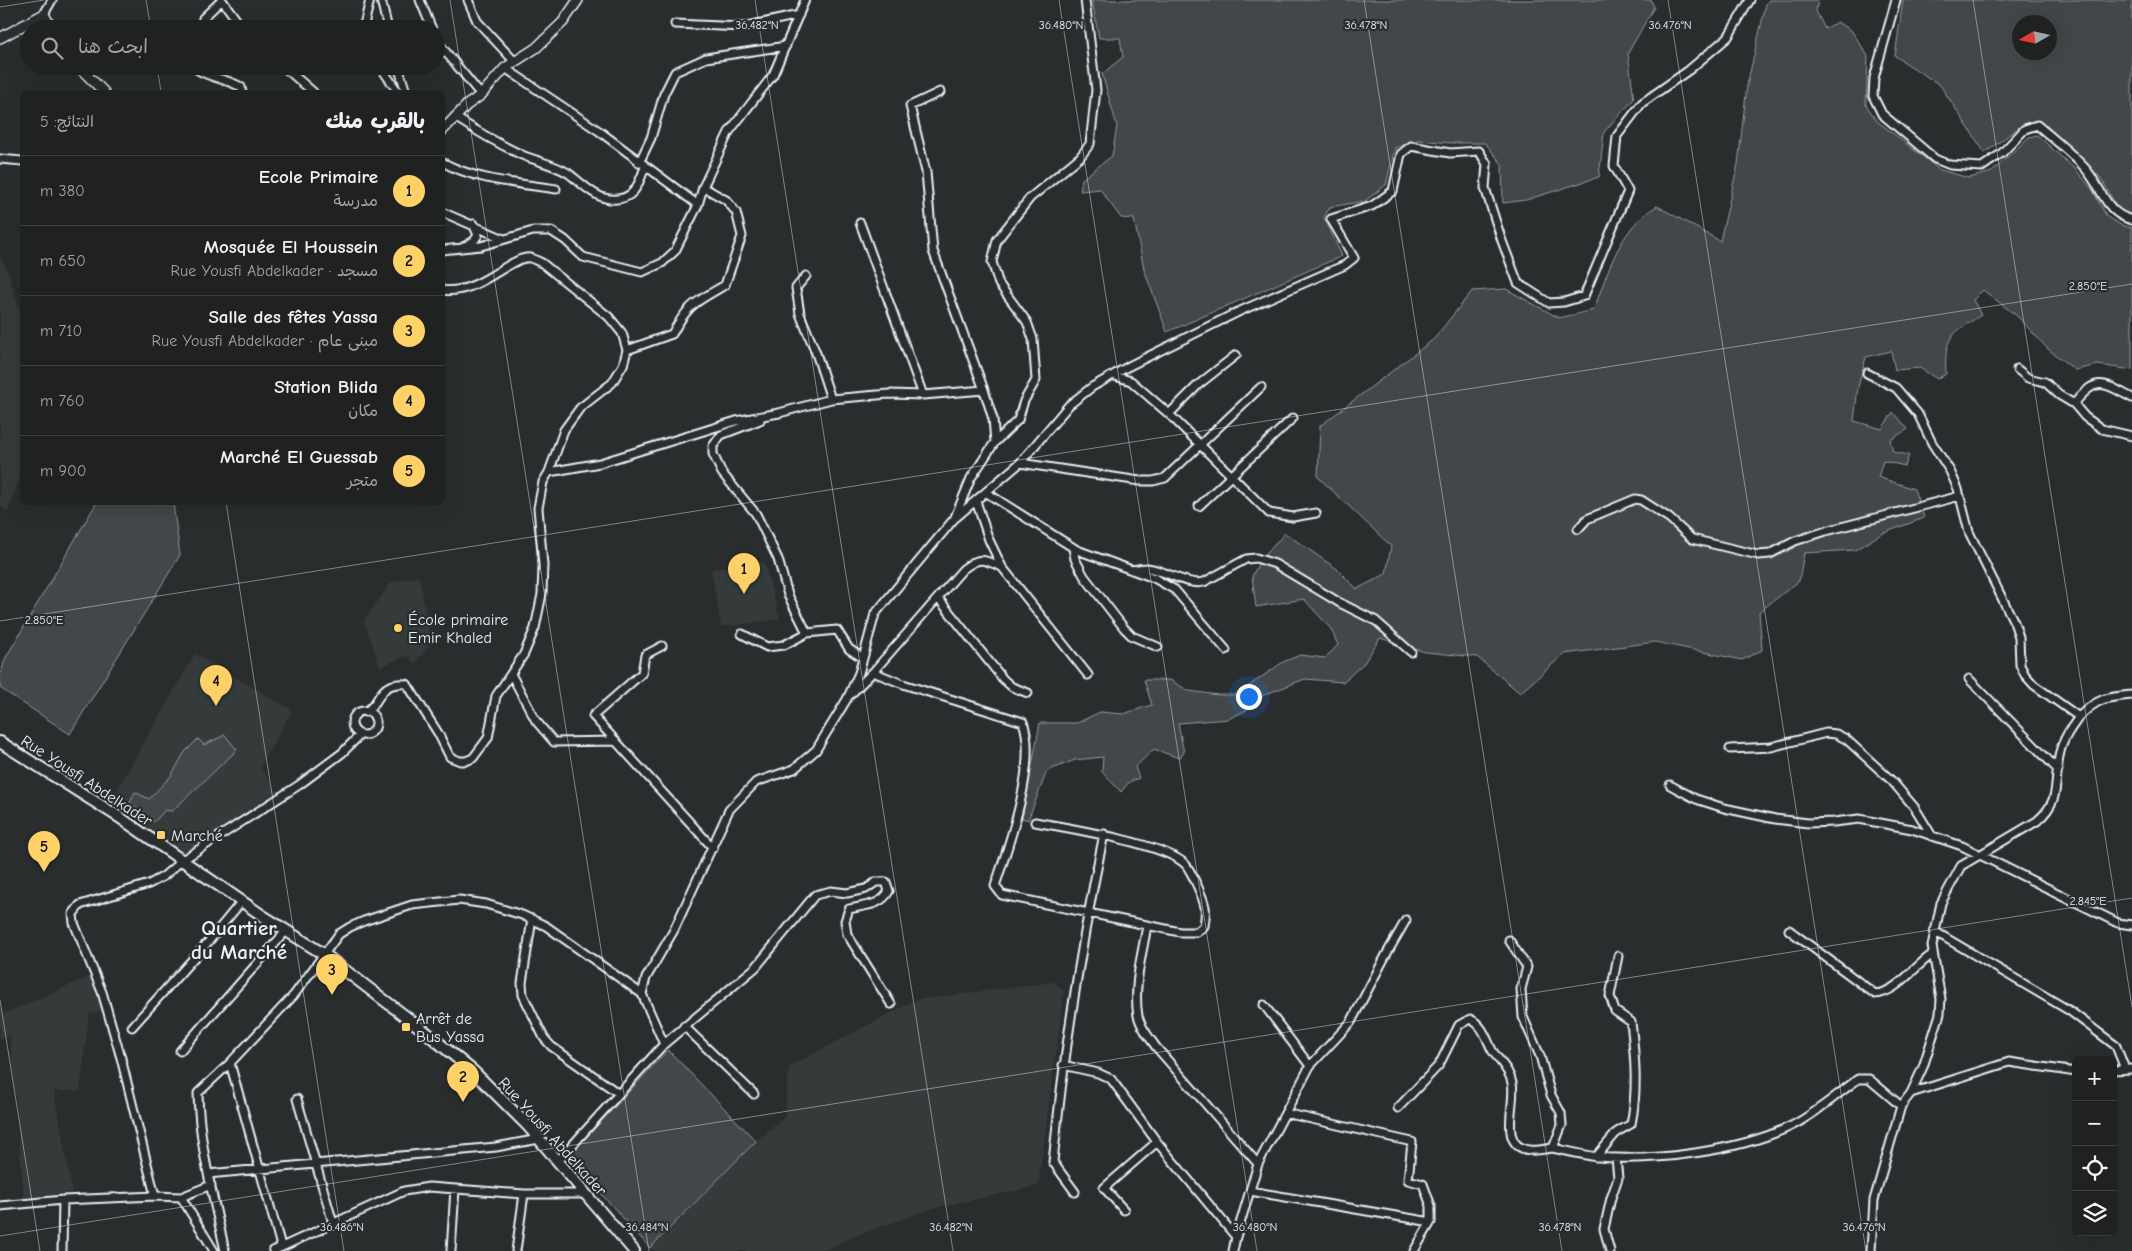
<!DOCTYPE html>
<html lang="ar">
<meta charset="utf-8">
<style>
:root{--surface:#202222;--page:#2d2f2f;--text:#f1f3f6;--muted:#a2a4a5;--line:#3d3f40;--accent:#ffd166}
body{margin:0;font-family:"Comic Neue","Playpen Sans Arabic",sans-serif;background:var(--page);color:var(--text);direction:rtl}
.controls{position:absolute;right:15px;bottom:15px;display:grid;overflow:hidden;border-radius:8px;box-shadow:0 5px 20px #0002}
.controls button{width:45px;height:45px;display:grid;place-items:center;padding:0;border:0;border-bottom:1px solid var(--line);background:var(--surface);color:var(--text);font:25px sans-serif}
.compass{position:absolute;left:2012px;top:15px;width:45px;height:45px;border-radius:50%;background:var(--surface);box-shadow:0 5px 20px #0002;rotate:261deg}
.you{position:absolute;left:1248px;top:696px;width:18px;height:18px;margin:-12px;border:4px solid #fff;border-radius:50%;background:#1a73e8;box-shadow:0 0 0 8px #1a73e833}
.badge{display:grid;place-items:center;width:32px;height:32px;border-radius:50%;background:var(--accent);color:#111;font-size:16px;font-weight:700}
.pin{position:absolute;translate:-50% -41px;filter:drop-shadow(0 1px 2px #0008)}
.pin::after{content:'';position:absolute;top:26px;width:18px;height:15px;background:inherit;clip-path:polygon(0 0,100% 0,50% 100%)}
.list{margin:0;padding:0;list-style:none}
h2{display:flex;justify-content:space-between;align-items:center;height:65px;margin:0;padding:0 20px;font-size:21px}
h2 small{font-size:16px;font-weight:400;color:var(--muted)}
.list li{display:grid;grid-template-columns:32px 1fr auto;gap:15px;align-items:center;box-sizing:border-box;height:70px;padding:0 20px;border-top:1px solid var(--line)}
.list b{display:block;font-size:19px;white-space:nowrap}
.list p{margin:0;font-size:16px;white-space:nowrap;color:var(--muted)}
.list em{font-size:16px;font-style:normal;color:var(--muted)}
.icon{flex:none;width:28px;height:28px;fill:none;stroke:currentColor;stroke-width:2;stroke-linecap:round;stroke-linejoin:round}
.map{position:relative;flex:none;width:2132px;height:1251px;overflow:hidden;direction:ltr}
.search{position:absolute;background:var(--surface);box-shadow:0 5px 20px #0002;left:20px;top:20px;width:425px;height:55px;display:flex;align-items:center;gap:12px;box-sizing:border-box;padding:0 18px;border-radius:28px;color:var(--muted);font-size:19px}
.panel{position:absolute;background:var(--surface);box-shadow:0 5px 20px #0002;left:20px;top:90px;width:425px;height:415px;border-radius:8px;direction:rtl}
.map>svg:first-child{display:block}
</style>
<div class="map">
<svg width="2132" height="1251" viewBox="0 0 2132 1251">
<rect width="100%" height="100%" fill="#2a2d2e"/>
<filter id="ink" filterUnits="userSpaceOnUse"><feTurbulence type="fractalNoise" baseFrequency=".02" numOctaves="2"/><feDisplacementMap in="SourceGraphic" scale="10" xChannelSelector="R" yChannelSelector="G"/><feConvolveMatrix kernelMatrix="1 2 1 2 8 2 1 2 1" color-interpolation-filters="sRGB"/></filter>
<g filter="url(#ink)">
<path fill="#363a3b" d="M0 256 7 270 22 317V472L8 511 0 505Z
M764 562 780 619 721 627 711 569Z
M419 576 430 636 427 649 414 664 409 656H406L380 667 364 620 392 582Z
M195 654 292 710 260 767 277 791 184 853 111 800Z
M91 976 102 1011 89 1014 80 1091H54L72 1192 24 1198 10 1035 0 1038V1006L4 1014Z
M1054 982 1064 991 1038 1186 934 1208 857 1235 822 1251H653L650 1248 756 1141 785 1117 789 1067 915 1000Z"/>
<path fill="#424648" stroke="#959ca0" fill-rule="evenodd" d="M1092 0H1651L1654 7 1628 53 1634 99 1604 132 1599 177 1526 200 1503 203 1502 164 1485 143H1452L1418 140 1395 148 1386 185 1365 201 1330 207 1324 217 1342 256 1167 332 1144 269 1134 219 1121 218 1100 189 1080 191 1082 179 1112 156 1117 126 1102 74 1123 57 1120 38H1099Z
M1769 0H1818L1816 11 1825 29 1837 22 1851 30 1868 56 1866 105 1877 121 1940 170 1969 178 1992 172 2029 137 2037 135 2075 169 2092 189 2107 217 2121 225 2132 228V370L2098 365 2075 370 2048 349 2017 316 1983 290 1973 300 1981 315C1951 334 1944 336 1946 374L1937 379 1920 368 1895 370 1891 351 1866 357 1858 387 1854 421 1882 429 1893 412 1908 429 1890 440 1893 452 1909 455 1905 466 1883 461 1878 477 1914 489 1924 518 1881 534 1855 550 1804 553 1799 581 1759 612 1762 650 1742 660 1655 642 1564 654 1520 693 1477 657 1425 652 1380 638 1364 663 1343 682 1305 679 1264 695 1245 711 1228 719 1178 723 1184 753 1179 758 1154 749 1135 767 1139 778 1129 782 1121 792 1102 772 1103 757 1075 760 1047 771 1028 820 1022 818 1040 723H1077L1100 712 1123 714 1152 705 1144 680H1170L1189 691 1218 695H1236L1283 662 1300 655 1325 658 1338 645 1331 629 1304 599 1256 607 1252 576 1260 561 1285 533 1337 569 1357 589 1386 574 1391 546 1318 477 1320 426 1434 339 1472 291 1506 289 1559 318 1594 310C1607 273 1620 227 1657 206L1720 241 1738 164 1747 85 1766 4Z
M1903 0H2132V215L2118 209 2101 178 2043 122 2023 124 1985 153 1940 85 1895 56ZM2020 22H2050V52H2020Z
M97 502 173 503 180 555 70 734 0 688V677L5 659Z
M225 735 237 750 172 811 165 810 154 822 130 803 135 792 149 799 171 776 185 752 198 739 204 745Z
M668 1050 756 1141 650 1248 568 1157Z"/>
<g fill="none" stroke-linecap="round" stroke-linejoin="round">
<g stroke="#e8f1f8" stroke-width="11">
<path id="minor" d="M222 0 243 29
M381 0 388 29
M420 0 432 29
M468 0 477 21 515 62
M1896 0 1874 78 1873 96 1882 114 1935 159 1950 165 1982 167 2002 153 2025 129 2037 125C2053 138 2070 152 2084 167 2102 186 2104 213 2132 220
M44 14 52 0
M675 24 743 27 799 15
M201 29 203 18 222 0
M363 29 370 0
M436 40 481 95
M197 66 198 70C211 78 227 79 241 87L242 92
M283 66 313 92
M380 66 398 92
M398 66 406 92
M505 68 599 131 698 205
M940 92 910 106 926 172 933 251 984 390 993 419 995 442 971 478 955 517
M455 117C476 131 499 144 522 155 536 161 554 164 568 173 579 181 595 198 610 199 634 201 638 186 645 167
M0 159 22 161
M442 162C477 181 518 183 556 189
M639 163 651 138 664 94 675 72 706 58 786 46
M442 212 504 239
M860 223 923 395
M463 247 474 241 478 235 473 224
M442 250 481 246 533 231H551L565 240 583 257 642 272 662 263 675 251 698 205 703 187
M806 276 796 288 800 314 816 353 831 399
M627 350 672 334C689 303 696 302 725 285L742 236 736 212 726 200 703 187 729 132 773 75 805 0
M2017 369 2028 378 2045 382 2059 395 2074 404 2085 417 2102 429 2132 436
M1867 373 1896 388 1918 414 1932 443 1950 471 1958 489 1969 532 2014 622 2019 637 2020 665 2025 675 2034 685 2079 717C2071 728 2063 739 2060 752 2053 781 2063 799 2037 821L1961 866 1941 903 1932 946 1941 999 1940 1014 1923 1067 1911 1093 1901 1106 1874 1200 1871 1251
M1115 376 1131 381 1169 414 1269 513 1293 517 1316 513
M2074 404C2096 376 2103 382 2132 398
M1169 414 1198 385 1236 355
M760 420 721 435 713 446V454L722 473 756 514 778 559 788 595 807 633
M995 442 1018 420 1024 401 1036 380 1033 339 1027 322 999 284 992 262 997 240 1030 198 1080 157 1090 144 1096 90 1085 0
M1020 463 1140 481H1153L1165 478 1261 387
M549 472 600 463 736 421 779 413 831 399 889 394 923 395 984 390
M987 493 1077 550 1154 578 1175 590 1226 650
M976 501 989 540 1002 567 1088 675
M1199 506 1293 418
M1578 529 1587 519 1635 499 1641 500 1669 518 1692 539 1758 555 1770 554 1795 541 1826 531 1960 496
M1073 548 1075 559 1084 576 1124 628 1132 636 1158 647
M1132 570C1137 569 1142 568 1147 568 1166 570 1186 586 1204 582L1246 559 1256 558 1275 564 1340 603 1376 621 1411 652
M938 598 1003 679 1012 687 1028 693
M742 634 767 647 784 645 807 633 837 630 849 649 863 658
M662 646 645 655 642 673 593 716 713 848
M873 672 903 684 1023 722C1038 763 1009 845 995 886L1002 895 1180 932H1197L1204 926C1205 920 1206 913 1205 907 1203 897 1192 873 1186 865 1168 844 1064 827 1035 822
M511 674 536 721 554 742 616 741
M1969 679 2058 770
M850 695 873 672 963 569C980 556 983 559 1002 567
M352 723a12 12 0 1 1 24 0a12 12 0 1 1-24 0Z
M365 712C383 703 375 682 407 684L438 733 450 757 460 761H466L473 758 488 738 496 696 524 654 535 628 542 594 543 565 538 508 543 482 549 472 564 430 580 408 612 383 623 365 627 350 622 333 609 317 542 263C539 262 534 259 531 258 510 255 479 296 442 290
M2079 717C2097 698 2107 697 2132 695
M1730 749 1771 747 1826 733 1836 734 1846 739 1892 781 1915 808 1932 836
M1670 785 1696 799 1724 808 1775 819 1808 823 1834 822 1859 819 1912 829 1962 846 2118 923 2132 925
M532 919 522 983 523 995 544 1038 551 1046 618 1093
M1147 926C1142 954 1133 987 1138 1016 1141 1028 1149 1037 1156 1047L1258 1164
M1789 930 1875 994C1897 993 1915 965 1933 954
M1934 931 2070 1011 2116 1046 2125 1069
M1509 940 1527 967 1521 989 1523 1017 1540 1056 1551 1095 1561 1113 1562 1125 1553 1148C1567 1151 1583 1155 1598 1157 1654 1162 1738 1151 1789 1127 1810 1118 1839 1093 1858 1079H1869L1901 1106
M1264 1005 1310 1066
M684 1026 754 1094
M132 1027 209 941 242 901
M664 1044 756 967 815 895 831 891 847 893 866 889 876 882H886L889 891C881 906 865 905 849 909L845 921 847 934 891 1004
M180 1051 286 931
M230 1063 294 995 339 934 350 927 364 921 412 905 459 900 486 904 522 915 546 926 642 994
M1063 1065 1098 1073 1111 1079 1157 1142 1236 1237
M2113 1070 2132 1069
M1911 1093 2009 1062 2076 1072
M297 1099 333 1223
M1398 1108 1439 1065 1459 1025 1470 1019C1483 1025 1486 1038 1492 1050 1498 1060 1510 1070 1512 1083 1517 1102 1497 1146 1529 1150 1537 1151 1545 1149 1553 1148
M1596 1157 1617 1132 1631 1124C1638 1091 1635 1056 1631 1022L1615 1011 1610 996 1618 956
M558 1161 664 1044 642 994 646 978 674 930 729 810 756 782 794 769 816 750 847 699 859 673 875 614 954 519 1020 463 1069 405 1092 387 1129 366 1238 312 1345 265 1354 258 1331 219 1372 206 1393 191 1401 154 1411 146 1450 153 1479 151 1487 164 1485 188 1502 241 1518 283 1549 303 1564 302 1584 296 1628 191 1614 166 1617 136 1642 103 1689 70 1728 37 1750 0
M208 1174 496 1147 539 1139
M1250 1191 1431 1222V1206L1423 1184 1408 1180 1412 1142 1285 1113
M1075 1192 1053 1162C1064 1052 1081 943 1104 834
M155 1196 121 1058 102 992 74 923 73 914 80 905 149 884 164 876 181 861 299 785 342 753 360 735
M181 1197 214 1251
M0 1206 63 1200 155 1196 181 1197 211 1185
M1124 1210 1104 1188 1157 1142
M62 1251 63 1200
M225 1251C214 1199 199 1146 198 1093L230 1063 281 1246
M273 1251 404 1191 429 1187 524 1194H586
M451 1251 455 1189
M516 1251 524 1194
M1233 1251 1236 1237 1258 1164 1310 1066 1351 1022 1386 955 1406 920
M1414 1251 1431 1222
M1610 1251 1604 1229 1611 1198 1618 1178 1616 1158"/>
</g>
<g stroke="#e8f1f8" stroke-width="12">
<path id="tertiary" d="M0 38 44 14 52 29
M78 66 104 92
M442 131 467 105 481 95 505 68 536 48 563 22 578 0"/>
</g>
<g stroke="#e8f1f8" stroke-width="14">
<path id="secondary" d="M0 742 119 817 263 916 325 955 422 1029 474 1072 528 1126 634 1251"/>
</g>
<use href="#minor" stroke="#2a2d2e" stroke-width="7"/>
<use href="#tertiary" stroke="#2a2d2e" stroke-width="9"/>
<use href="#secondary" stroke="#2a2d2e" stroke-width="10"/>
</g>
</g>
<path fill="none" stroke="#e8f1f8" stroke-width="1" stroke-opacity="0.45" d="M146 0 151 29M450 0 649 1251M755 0 953 1251M1059 0 1257 1251M1364 0 1562 1251M1668 0 1866 1251M1973 0 2132 1007M0 7 44 0M157 66 161 92M226 502 344 1251M0 621 2132 284M0 1000 40 1251M0 1236 2132 898"/>
<g fill="#ffd166" stroke="#2a2d2e" stroke-width="2">
<circle cx="398" cy="628" r="5"/>
<rect x="156" y="830" width="10" height="10" rx="2.5"/>
<rect x="401" y="1022" width="10" height="10" rx="2.5"/>
</g>
<g text-anchor="middle" stroke-width="4.5" stroke-linejoin="round" paint-order="stroke">
<g font-size="16" fill="#e8f1f8" stroke="#2a2d2e" text-anchor="start">
<text x="408" y="625">École primaire<tspan x="408" dy="18">Emir Khaled</tspan></text>
<text x="171" y="841">Marché</text>
<text x="416" y="1024">Arrêt de<tspan x="416" dy="18">Bus Yassa</tspan></text>
</g>
<g font-size="16" fill="#e8f1f8" stroke="#2a2d2e">
<text transform="translate(87 780) rotate(33)" y="6">Rue Yousfi Abdelkader</text>
<text transform="translate(553 1136) rotate(48)" y="6">Rue Yousfi Abdelkader</text>
</g>
<g font-size="21" font-weight="bold" fill="#e8f1f8" stroke="#2a2d2e">
<text x="239" y="935">Quartier<tspan x="239" dy="24">du Marché</tspan></text>
</g>
</g>
<g font-size="12" text-anchor="middle" fill="#e8f1f8" stroke="#2a2d2e" stroke-width="4.5" stroke-linejoin="round" paint-order="stroke">
<text x="757" y="29">36.482°N</text>
<text x="1061" y="29">36.480°N</text>
<text x="1366" y="29">36.478°N</text>
<text x="1670" y="29">36.476°N</text>
<text x="2088" y="290">2.850°E</text>
<text x="44" y="624">2.850°E</text>
<text x="2088" y="905">2.845°E</text>
<text x="342" y="1231">36.486°N</text>
<text x="647" y="1231">36.484°N</text>
<text x="951" y="1231">36.482°N</text>
<text x="1255" y="1231">36.480°N</text>
<text x="1560" y="1231">36.478°N</text>
<text x="1864" y="1231">36.476°N</text>
</g>
</svg>
<div class="controls">
<button>+</button>
<button>−</button>
<button><svg class="icon" aria-label="locate" viewBox="0 0 24 24"><circle cx="12" cy="12" r="6"/><path d="M12 2v4M12 18v4M2 12h4M18 12h4"/></svg></button>
<button><svg class="icon" aria-label="layers" viewBox="0 0 24 24"><path d="M12 4l9 5-9 5-9-5zM3 14l9 5 9-5"/></svg></button>
</div>
<svg class="compass" viewBox="-18 -18 36 36"><path d="M0-13l5 13h-10z" fill="#e53935"/><path d="M0 13l5-13h-10z" fill="#a2a4a5"/></svg>
<div class="you"></div>
<div class="pin badge" style="left:744px;top:594px">1</div>
<div class="pin badge" style="left:463px;top:1102px">2</div>
<div class="pin badge" style="left:332px;top:995px">3</div>
<div class="pin badge" style="left:216px;top:706px">4</div>
<div class="pin badge" style="left:44px;top:872px">5</div>
<div class="search"><svg class="icon" aria-label="search" viewBox="0 0 24 24"><circle cx="10" cy="10" r="6"/><path d="M15 15l6 6"/></svg>ابحث هنا</div>
<section class="panel">
<h2>بالقرب منك<small>النتائج: 5</small></h2>
<ul class="list">
<li><span class="badge">1</span><div><b>Ecole Primaire</b><p>مدرسة</p></div><em>380 m</em></li>
<li><span class="badge">2</span><div><b>Mosquée El Houssein</b><p>مسجد · Rue Yousfi Abdelkader</p></div><em>650 m</em></li>
<li><span class="badge">3</span><div><b>Salle des fêtes Yassa</b><p>مبنى عام · Rue Yousfi Abdelkader</p></div><em>710 m</em></li>
<li><span class="badge">4</span><div><b>Station Blida</b><p>مكان</p></div><em>760 m</em></li>
<li><span class="badge">5</span><div><b>Marché El Guessab</b><p>متجر</p></div><em>900 m</em></li>
</ul>
</section>
</div>
